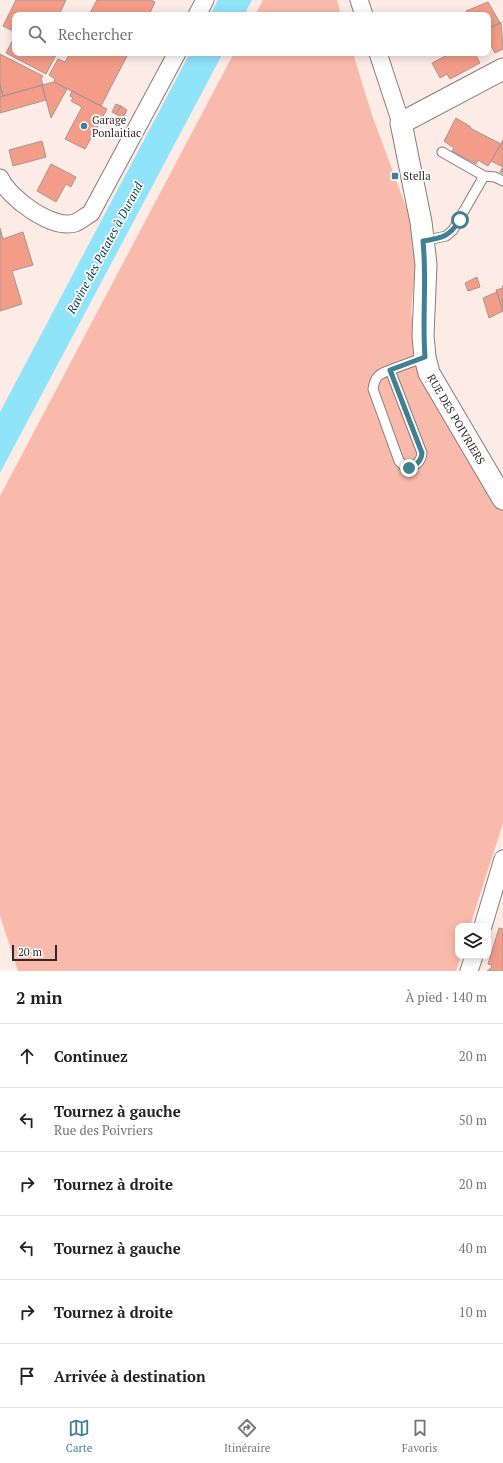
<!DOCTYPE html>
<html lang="fr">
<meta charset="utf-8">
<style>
:root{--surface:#fff;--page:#f6f6f6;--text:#222;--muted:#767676;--line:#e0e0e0;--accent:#3f8192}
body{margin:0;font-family:"PT Serif",serif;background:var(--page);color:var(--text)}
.controls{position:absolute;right:12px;bottom:12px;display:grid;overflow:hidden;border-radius:8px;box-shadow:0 2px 10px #0003}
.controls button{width:36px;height:36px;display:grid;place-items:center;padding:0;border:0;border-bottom:1px solid var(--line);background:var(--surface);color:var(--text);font:20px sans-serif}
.scale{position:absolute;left:12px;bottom:10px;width:45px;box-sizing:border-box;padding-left:4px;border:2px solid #302928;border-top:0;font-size:11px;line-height:14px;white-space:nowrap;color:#302928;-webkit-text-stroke:3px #fff;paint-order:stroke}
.stop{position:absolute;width:12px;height:12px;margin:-9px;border:3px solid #3f8192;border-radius:50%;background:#fff}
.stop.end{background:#3f8192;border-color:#fff;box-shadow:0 1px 4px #0008}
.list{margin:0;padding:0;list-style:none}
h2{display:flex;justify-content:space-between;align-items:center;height:52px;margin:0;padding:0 16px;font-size:17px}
h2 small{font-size:13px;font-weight:400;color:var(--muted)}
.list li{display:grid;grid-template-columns:26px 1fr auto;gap:12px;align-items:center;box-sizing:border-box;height:64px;padding:0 16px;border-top:1px solid var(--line)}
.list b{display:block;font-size:15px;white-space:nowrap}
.list p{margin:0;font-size:13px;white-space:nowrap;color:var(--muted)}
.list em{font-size:13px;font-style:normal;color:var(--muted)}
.icon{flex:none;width:22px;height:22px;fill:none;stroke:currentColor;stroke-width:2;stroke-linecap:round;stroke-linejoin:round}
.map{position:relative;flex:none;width:503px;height:971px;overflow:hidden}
.search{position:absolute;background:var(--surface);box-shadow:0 2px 10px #0003;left:12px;right:12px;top:12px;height:44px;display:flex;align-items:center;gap:10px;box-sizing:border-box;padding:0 14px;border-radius:8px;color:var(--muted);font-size:15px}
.sheet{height:436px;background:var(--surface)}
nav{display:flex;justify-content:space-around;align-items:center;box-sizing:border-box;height:56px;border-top:1px solid var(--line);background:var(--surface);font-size:11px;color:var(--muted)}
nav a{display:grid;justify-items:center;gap:2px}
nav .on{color:var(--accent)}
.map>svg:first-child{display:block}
</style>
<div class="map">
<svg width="503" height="971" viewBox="0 0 503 971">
<rect width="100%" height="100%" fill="#fdebe6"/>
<path fill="#fabaab" d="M263 0H337L341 15H255Z
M234 53H353L372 115 418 239 411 311 418 367 503 510V823L470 926H458V956H461L456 971H18L0 916V496Z"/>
<path fill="#8fe4fa" d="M218 0H252L244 15H210Z
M190 53H223L0 473V412Z"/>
<path fill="#f39c88" stroke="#a69591" d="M16 0H66L59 15H15V32L3 26Z
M97 0H151L155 2 149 15H89Z
M488 2 500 23 488 29V15H468L466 11Z
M501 22 503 49 495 53 488 41V29Z
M15 36V53H53L56 55 46 74 6 53Z
M70 53 128 54 101 106 54 82 55 79 49 75 58 59 65 62Z
M451 53H475L480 63 450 79 447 74 440 78 432 63Z
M0 54 43 76 41 79 43 85 3 96 0 84Z
M54 82 67 89 51 118 42 85Z
M0 84 3 96 0 97Z
M42 85 46 100 0 113V97Z
M72 91 107 109 85 149 65 139 82 107 71 101 73 98 70 96Z
M116 104 121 106 116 114 112 112Z
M121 106 127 110 123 118 116 114Z
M456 118 471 127 470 128 501 144 488 166 478 160 476 164 452 151 454 148 444 141Z
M503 140V173L500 172 503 167 491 161Z
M42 141 46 157 13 166 9 150Z
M51 164 76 177 71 187 66 184 56 202 37 191Z
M0 228 3 239 23 232 33 265 12 271 22 304 0 311Z
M477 277 480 287 468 291 465 283Z
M502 286H503V309L496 290 503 288Z
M497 292 503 311 489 318 483 298Z
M499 928 503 929V971H487L491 968 492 965 488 964Z"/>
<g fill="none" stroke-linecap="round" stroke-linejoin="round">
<g stroke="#8c7b78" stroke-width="11">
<path id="service" d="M442 152 484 176 495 177 503 181
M423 241 446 236 453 230 484 176
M390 370 422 453C421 462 417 464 409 468L404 466 399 461 373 389C375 376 379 374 390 370Z
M390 370 425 357"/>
</g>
<g stroke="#8c7b78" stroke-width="19">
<path id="minor" d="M359 0 364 15
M197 15 205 0
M378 53 401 123
M0 178C9 198 52 230 75 223 80 221 86 216 91 213L177 53
M483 926 503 859
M469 971 474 956"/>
</g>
<g stroke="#8c7b78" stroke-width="23">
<g id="tertiary">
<path id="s1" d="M503 69 401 123 421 222 426 264 423 336 425 357 429 373 503 499"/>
</g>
</g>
<use href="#service" stroke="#fff" stroke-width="9"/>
<use href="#minor" stroke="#fff" stroke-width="17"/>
<use href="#tertiary" stroke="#fff" stroke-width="21"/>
</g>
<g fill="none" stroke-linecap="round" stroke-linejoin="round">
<path stroke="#3f8192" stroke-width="5" d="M409 468C417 464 421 462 422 453L390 370 425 357C422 318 427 280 423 241 442 238 449 237 460 220"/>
</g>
<g fill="#3f8192" stroke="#fff" stroke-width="1.5">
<circle cx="84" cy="126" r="4"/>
<rect x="391" y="172" width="8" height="8" rx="2"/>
</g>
<g text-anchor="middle" stroke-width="3.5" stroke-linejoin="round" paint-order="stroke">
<g font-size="11" fill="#302928" stroke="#fff" text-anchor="start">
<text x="92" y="124">Garage<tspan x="92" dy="13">Ponlaitiac</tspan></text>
<text x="403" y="180">Stella</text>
</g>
<g font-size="11" fill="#302928" stroke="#fff">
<text dy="4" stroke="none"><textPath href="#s1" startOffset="422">RUE DES POIVRIERS</textPath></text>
</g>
<g font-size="12" font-style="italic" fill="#073d49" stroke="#fff">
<text transform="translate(105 248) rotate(-62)" y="4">Ravine des Patates à Durand</text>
</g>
</g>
</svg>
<div class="controls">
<button><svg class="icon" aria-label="layers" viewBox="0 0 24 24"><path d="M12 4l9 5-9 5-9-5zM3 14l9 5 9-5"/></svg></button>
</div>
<div class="scale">20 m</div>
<div class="stop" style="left:460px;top:220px"></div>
<div class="stop end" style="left:409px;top:468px"></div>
<div class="search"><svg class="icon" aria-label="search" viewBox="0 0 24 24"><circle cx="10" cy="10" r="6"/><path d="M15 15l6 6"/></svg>Rechercher</div>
</div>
<section class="sheet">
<h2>2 min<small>À pied · 140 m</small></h2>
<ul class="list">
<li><svg class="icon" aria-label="ahead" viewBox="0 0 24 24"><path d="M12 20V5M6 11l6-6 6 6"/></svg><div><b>Continuez</b></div><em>20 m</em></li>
<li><svg class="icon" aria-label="left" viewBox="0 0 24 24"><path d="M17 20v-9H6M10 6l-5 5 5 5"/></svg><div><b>Tournez à gauche</b><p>Rue des Poivriers</p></div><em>50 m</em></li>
<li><svg class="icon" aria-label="right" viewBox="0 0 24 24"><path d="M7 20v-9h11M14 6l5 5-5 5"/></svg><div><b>Tournez à droite</b></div><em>20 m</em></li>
<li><svg class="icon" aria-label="left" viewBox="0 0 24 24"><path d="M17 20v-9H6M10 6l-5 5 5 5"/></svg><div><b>Tournez à gauche</b></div><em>40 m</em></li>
<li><svg class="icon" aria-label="right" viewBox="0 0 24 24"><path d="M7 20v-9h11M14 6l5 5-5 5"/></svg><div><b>Tournez à droite</b></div><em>10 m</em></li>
<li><svg class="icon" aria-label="arrive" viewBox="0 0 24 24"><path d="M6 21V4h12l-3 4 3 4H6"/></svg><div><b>Arrivée à destination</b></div></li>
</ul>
</section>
<nav>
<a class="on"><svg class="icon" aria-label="map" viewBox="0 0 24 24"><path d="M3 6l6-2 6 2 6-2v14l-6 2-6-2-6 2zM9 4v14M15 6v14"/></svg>Carte</a>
<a><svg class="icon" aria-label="directions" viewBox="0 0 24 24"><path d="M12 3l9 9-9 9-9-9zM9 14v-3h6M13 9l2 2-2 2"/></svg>Itinéraire</a>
<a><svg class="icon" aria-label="saved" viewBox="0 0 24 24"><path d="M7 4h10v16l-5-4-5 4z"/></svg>Favoris</a>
</nav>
